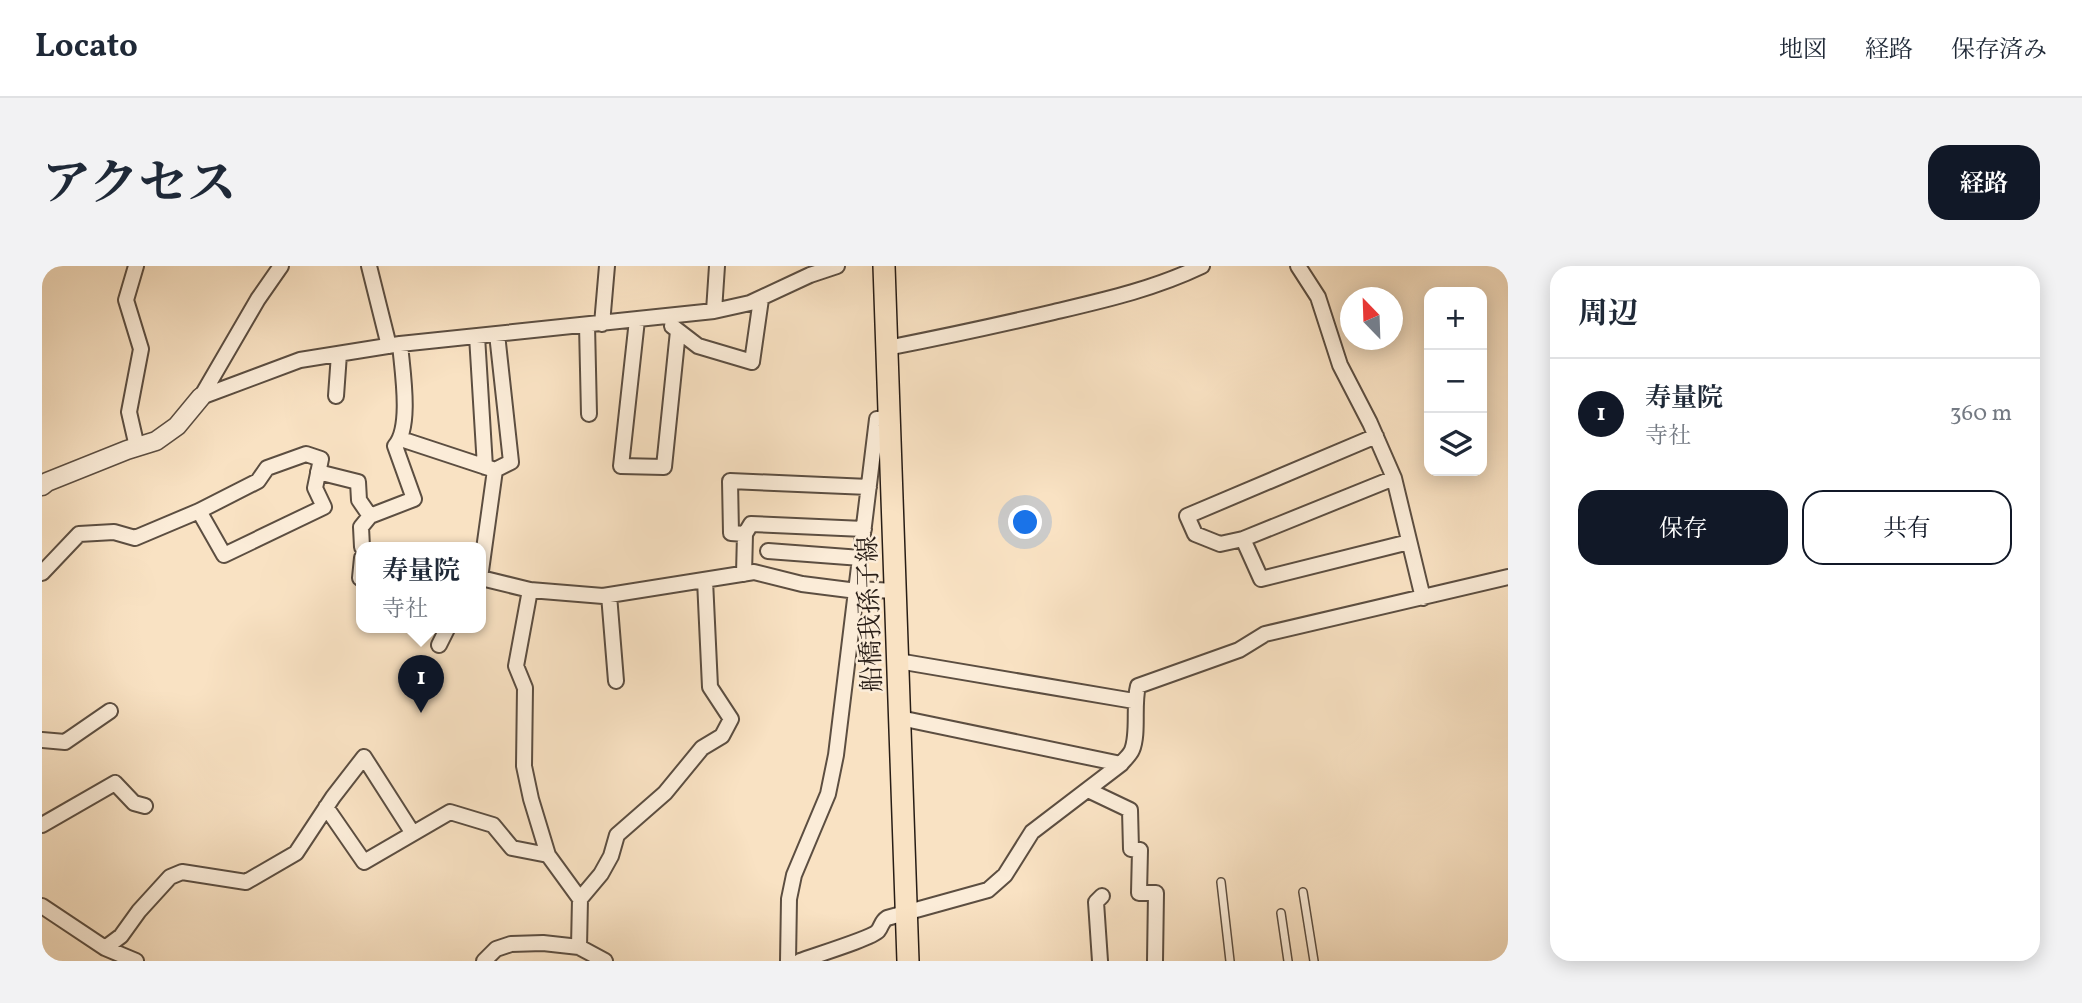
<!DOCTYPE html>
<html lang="ja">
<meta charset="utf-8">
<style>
:root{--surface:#fff;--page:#f2f2f3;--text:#1f2937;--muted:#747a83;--line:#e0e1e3;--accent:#111827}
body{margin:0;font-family:Vollkorn,"Noto Serif JP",serif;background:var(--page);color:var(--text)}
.controls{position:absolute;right:21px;top:21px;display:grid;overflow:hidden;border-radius:14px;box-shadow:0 4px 18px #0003}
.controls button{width:63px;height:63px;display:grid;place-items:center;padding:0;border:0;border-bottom:2px solid var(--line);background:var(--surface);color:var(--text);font:35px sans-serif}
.compass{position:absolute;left:1298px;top:21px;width:63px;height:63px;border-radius:50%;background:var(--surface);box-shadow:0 4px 18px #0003;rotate:337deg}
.you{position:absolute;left:984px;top:257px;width:24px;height:24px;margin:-18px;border:5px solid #fff;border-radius:50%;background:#1a73e8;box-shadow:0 0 0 10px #1a73e833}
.badge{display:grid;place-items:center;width:46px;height:46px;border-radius:50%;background:var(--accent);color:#fff;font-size:23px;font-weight:700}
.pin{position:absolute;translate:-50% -58px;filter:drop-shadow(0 2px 4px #0008)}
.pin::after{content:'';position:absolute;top:37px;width:24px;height:21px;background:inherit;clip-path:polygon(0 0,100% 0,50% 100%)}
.popup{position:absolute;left:314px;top:276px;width:130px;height:91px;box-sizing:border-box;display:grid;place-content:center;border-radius:14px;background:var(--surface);filter:drop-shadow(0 2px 5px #0005);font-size:23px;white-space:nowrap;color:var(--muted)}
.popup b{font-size:26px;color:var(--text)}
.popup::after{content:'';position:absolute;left:50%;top:100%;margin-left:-14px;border:14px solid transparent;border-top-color:var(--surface)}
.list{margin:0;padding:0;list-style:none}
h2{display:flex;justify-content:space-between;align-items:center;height:91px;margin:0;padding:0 28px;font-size:30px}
h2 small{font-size:23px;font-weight:400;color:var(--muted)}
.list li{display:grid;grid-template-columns:46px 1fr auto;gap:21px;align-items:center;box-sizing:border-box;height:112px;padding:0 28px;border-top:2px solid var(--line)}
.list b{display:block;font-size:26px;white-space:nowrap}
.list p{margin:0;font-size:23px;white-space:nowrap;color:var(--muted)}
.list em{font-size:23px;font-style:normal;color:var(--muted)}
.actions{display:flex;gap:14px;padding:21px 28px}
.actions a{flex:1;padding:16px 0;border:2px solid var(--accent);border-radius:21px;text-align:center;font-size:24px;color:var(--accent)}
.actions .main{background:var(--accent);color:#fff}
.icon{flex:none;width:38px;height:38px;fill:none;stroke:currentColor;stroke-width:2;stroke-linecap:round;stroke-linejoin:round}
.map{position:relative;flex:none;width:1466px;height:695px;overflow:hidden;border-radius:21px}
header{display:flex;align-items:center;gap:42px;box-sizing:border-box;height:98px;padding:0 35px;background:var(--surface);border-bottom:2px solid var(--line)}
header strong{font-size:33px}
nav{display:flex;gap:38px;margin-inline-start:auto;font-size:24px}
.intro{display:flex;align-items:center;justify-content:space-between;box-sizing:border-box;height:168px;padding:0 42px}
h1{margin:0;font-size:49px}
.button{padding:18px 32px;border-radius:21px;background:var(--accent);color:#fff;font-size:24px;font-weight:700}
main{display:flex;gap:42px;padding:0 42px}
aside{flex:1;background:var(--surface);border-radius:21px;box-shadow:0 4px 18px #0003}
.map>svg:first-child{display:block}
</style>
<header>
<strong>Locato</strong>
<nav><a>地図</a><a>経路</a><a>保存済み</a></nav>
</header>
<div class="intro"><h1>アクセス</h1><a class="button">経路</a></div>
<main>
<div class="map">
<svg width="1466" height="695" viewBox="0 0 1466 695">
<rect width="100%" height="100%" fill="#f9e2c3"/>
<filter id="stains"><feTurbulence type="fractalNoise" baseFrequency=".00286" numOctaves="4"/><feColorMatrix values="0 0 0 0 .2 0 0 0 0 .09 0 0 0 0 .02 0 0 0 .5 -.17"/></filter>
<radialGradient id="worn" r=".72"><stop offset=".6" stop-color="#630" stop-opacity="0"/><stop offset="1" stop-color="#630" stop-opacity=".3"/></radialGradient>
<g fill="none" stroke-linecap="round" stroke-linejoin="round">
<g stroke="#5c4e41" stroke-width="10">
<path id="service" d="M1179 616 1188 695
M1261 626 1272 695
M1239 647 1246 695"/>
</g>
<g stroke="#5c4e41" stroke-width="18">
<path id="minor" d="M94 0 84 34 99 83 87 146 95 181
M327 0 347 80
M1256 0 1276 31 1298 99 1328 157 1352 212 1381 332
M672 45 675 0
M595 54 579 200 622 201 636 65
M560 58 565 0
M545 59 547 148
M630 60 656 80 710 96 719 33
M435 70 443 201
M845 82C901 71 957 59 1012 46 1063 34 1112 23 1160 0
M294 130 297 88
M159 131 258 94 358 78 672 45 708 37 768 9 795 0
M159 131 216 33 239 0
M1334 170 1145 250 1153 268 1178 278 1201 273 1219 313 1367 276
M359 173 453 204 438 312
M453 204 469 196 455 68
M276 206 316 216 317 234 328 250
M703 268 709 258 822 263
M1201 273 1352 212
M320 281 319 261 328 250 372 233 353 180C370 161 360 103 358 78
M726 285 819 292
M0 307 37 268 72 266 93 272 157 245 216 215 225 202 264 188 279 193 273 222 282 241 182 289 157 245
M702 308 703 268 689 267 688 215 827 221
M318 312 320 292
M439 312 488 324 561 330 712 306 760 318 815 325
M815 323 853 325
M488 324 474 400 483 422 482 500 489 533 506 589 538 633 537 681
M567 329 574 415
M397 379 406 361
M856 395 1092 435
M858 452 1079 498
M0 474 23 476 68 445
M1046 524 1088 544 1089 583 1098 584 1097 627H1114L1113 695
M284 541 322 596 408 546 451 559 470 582 506 589
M0 559 73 517 92 537 103 540
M538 633 559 608 569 590 575 569 623 527 660 482 680 470 689 453 668 421 663 314
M0 640 63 682 94 695
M63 682 79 670 97 645 128 611 140 606 204 616 254 587 291 531 322 491 370 566
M442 695 454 683 469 678 501 677 537 681 563 695
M746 695 747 633 752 609 786 528 794 489 835 153 848 152
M758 695C771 690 830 672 836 665 840 660 839 656 845 652L946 624 963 609 990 566 1079 498C1082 494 1088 489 1090 484 1097 467 1091 439 1096 420L1197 384 1223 368 1466 311
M1058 695 1054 636 1060 630"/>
</g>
<g stroke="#5c4e41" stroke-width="21">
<path id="tertiary" d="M0 220 5 216 85 184 114 175 135 160 159 131"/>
</g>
<g stroke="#281d16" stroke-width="24">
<path id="primary" d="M842 0 866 695"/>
</g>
<use href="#service" stroke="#fbecd8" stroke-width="7"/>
<use href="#minor" stroke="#fbecd8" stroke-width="14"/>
<use href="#tertiary" stroke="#fbecd8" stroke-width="18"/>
<use href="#primary" stroke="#f9e2c3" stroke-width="21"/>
</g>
<g text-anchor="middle" stroke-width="5" stroke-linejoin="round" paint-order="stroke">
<g font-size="26" fill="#281d16" stroke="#fbecd8">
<text transform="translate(827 348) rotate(-92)" y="9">船橋我孫子線</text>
</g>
</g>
<rect width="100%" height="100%" filter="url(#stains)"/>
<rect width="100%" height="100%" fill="url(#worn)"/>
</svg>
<div class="controls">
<button>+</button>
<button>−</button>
<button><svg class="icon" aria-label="layers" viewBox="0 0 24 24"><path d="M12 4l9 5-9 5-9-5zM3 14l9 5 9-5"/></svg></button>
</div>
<svg class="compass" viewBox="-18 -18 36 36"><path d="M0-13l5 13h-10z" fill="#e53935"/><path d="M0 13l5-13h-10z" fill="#747a83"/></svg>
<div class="you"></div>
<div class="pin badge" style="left:379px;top:447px">1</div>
<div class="popup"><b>寿量院</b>寺社</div>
</div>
<aside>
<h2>周辺<small></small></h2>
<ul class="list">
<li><span class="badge">1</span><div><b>寿量院</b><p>寺社</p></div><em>360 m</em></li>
</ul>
<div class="actions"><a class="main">保存</a><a>共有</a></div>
</aside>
</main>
